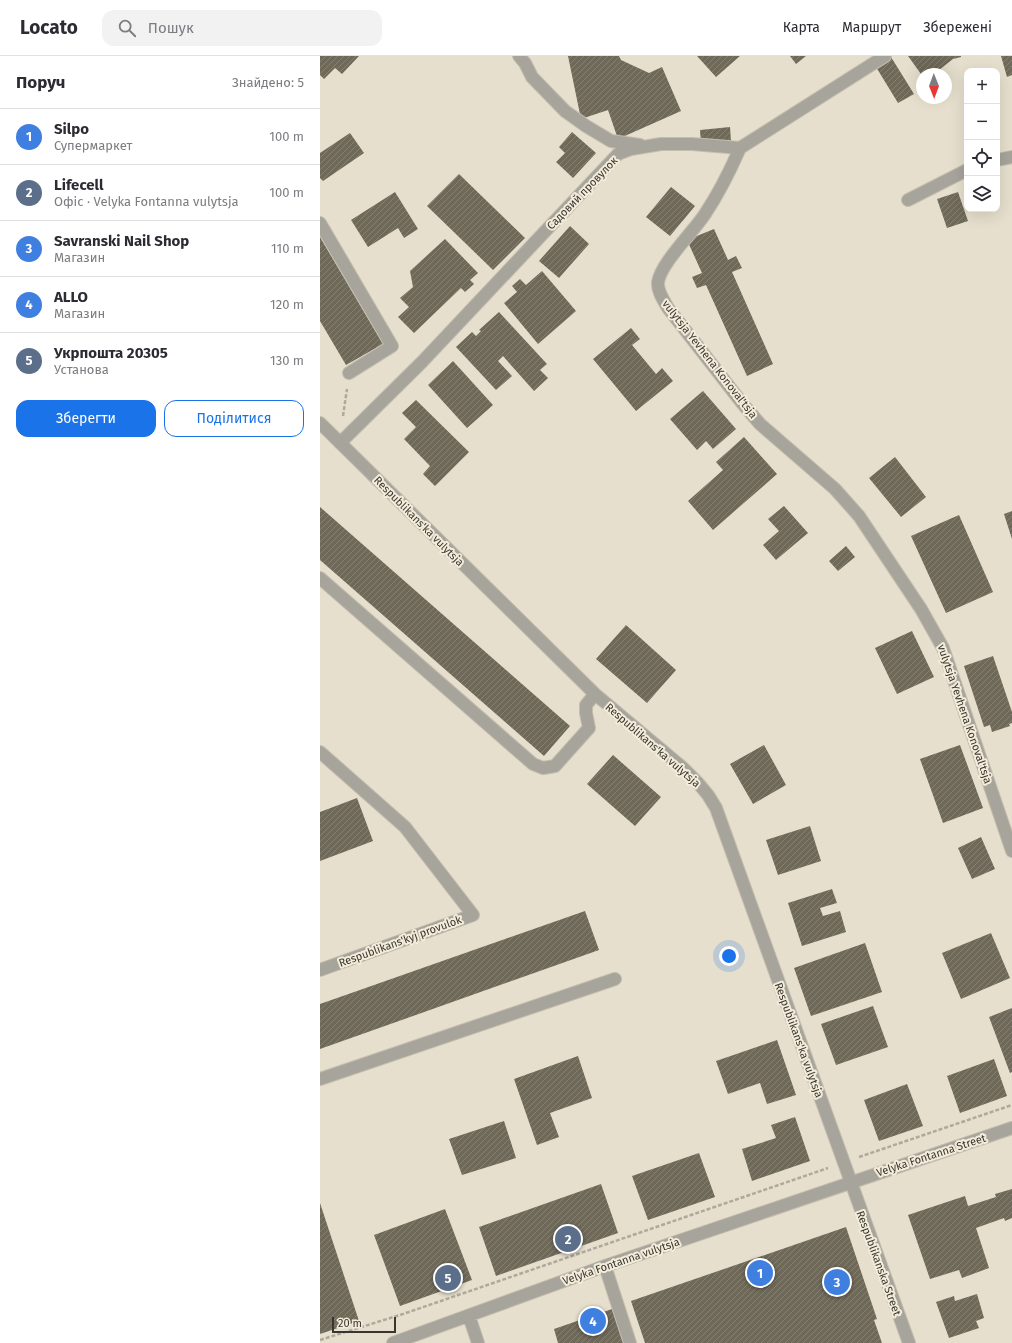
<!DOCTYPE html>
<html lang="uk">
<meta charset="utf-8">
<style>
:root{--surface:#fff;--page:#f2f2f3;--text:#2b2b33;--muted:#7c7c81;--line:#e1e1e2;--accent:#1a73e8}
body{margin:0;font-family:"Fira Sans",sans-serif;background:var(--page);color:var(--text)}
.controls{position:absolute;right:12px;top:12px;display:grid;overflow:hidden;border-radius:8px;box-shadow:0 4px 16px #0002}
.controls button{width:36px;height:36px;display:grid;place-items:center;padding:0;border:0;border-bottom:1px solid var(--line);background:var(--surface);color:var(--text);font:20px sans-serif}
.compass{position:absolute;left:596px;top:12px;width:36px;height:36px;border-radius:50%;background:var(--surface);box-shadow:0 4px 16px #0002;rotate:179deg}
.scale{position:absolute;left:12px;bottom:10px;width:64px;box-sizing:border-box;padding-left:4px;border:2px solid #39362f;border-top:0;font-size:11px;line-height:14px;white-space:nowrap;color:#39362f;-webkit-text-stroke:3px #f3ecda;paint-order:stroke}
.you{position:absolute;left:409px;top:900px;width:14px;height:14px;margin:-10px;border:3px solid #fff;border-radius:50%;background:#1a73e8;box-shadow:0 0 0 6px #1a73e833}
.badge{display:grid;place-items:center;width:26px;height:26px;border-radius:50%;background:var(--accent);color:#fff;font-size:13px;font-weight:700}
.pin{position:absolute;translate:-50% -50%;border:2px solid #fff;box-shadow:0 1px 4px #0006}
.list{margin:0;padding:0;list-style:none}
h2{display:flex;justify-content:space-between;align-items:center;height:52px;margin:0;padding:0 16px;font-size:17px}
h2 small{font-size:13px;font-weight:400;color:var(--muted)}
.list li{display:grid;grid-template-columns:26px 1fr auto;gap:12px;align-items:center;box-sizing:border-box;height:56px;padding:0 16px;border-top:1px solid var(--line)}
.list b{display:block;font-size:15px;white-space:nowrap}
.list p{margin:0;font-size:13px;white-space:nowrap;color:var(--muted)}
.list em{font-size:13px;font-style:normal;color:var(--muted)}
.actions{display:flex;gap:8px;padding:12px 16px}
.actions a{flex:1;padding:9px 0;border:1px solid var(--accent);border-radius:12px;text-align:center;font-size:14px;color:var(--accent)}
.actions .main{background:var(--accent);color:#fff}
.icon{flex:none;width:22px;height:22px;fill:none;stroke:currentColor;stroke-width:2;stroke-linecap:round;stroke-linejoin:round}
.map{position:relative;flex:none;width:692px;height:1287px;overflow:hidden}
header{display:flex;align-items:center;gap:24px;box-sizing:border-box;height:56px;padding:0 20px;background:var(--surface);border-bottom:1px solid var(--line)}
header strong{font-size:19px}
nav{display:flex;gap:22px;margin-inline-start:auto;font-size:14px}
.search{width:280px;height:36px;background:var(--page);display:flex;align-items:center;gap:10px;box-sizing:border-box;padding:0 14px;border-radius:12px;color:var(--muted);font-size:15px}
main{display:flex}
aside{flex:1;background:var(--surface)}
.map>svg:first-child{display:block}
</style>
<header>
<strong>Locato</strong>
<div class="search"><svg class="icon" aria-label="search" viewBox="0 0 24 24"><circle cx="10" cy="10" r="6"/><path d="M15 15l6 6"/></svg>Пошук</div>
<nav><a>Карта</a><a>Маршрут</a><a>Збережені</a></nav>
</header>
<main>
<aside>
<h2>Поруч<small>Знайдено: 5</small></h2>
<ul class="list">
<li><span class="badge" style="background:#3f7fe0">1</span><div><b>Silpo</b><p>Супермаркет</p></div><em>100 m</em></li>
<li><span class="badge" style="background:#5c6f8a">2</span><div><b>Lifecell</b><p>Офіс · Velyka Fontanna vulytsja</p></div><em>100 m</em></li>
<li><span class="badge" style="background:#3f7fe0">3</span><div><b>Savranski Nail Shop</b><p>Магазин</p></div><em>110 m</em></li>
<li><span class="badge" style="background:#3f7fe0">4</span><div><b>ALLO</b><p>Магазин</p></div><em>120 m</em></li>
<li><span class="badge" style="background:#5c6f8a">5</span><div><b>Укрпошта 20305</b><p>Установа</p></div><em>130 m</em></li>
</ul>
<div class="actions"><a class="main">Зберегти</a><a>Поділитися</a></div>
</aside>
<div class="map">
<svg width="692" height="1287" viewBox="0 0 692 1287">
<defs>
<pattern id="building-hatch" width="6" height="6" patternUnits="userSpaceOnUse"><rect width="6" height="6" fill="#6f6959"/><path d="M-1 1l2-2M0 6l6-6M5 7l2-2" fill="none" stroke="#848073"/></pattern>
</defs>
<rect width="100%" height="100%" fill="#e6dfcd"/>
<path fill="url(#building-hatch)" d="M0 0H39L22 18 15 12 4 23 0 19Z
M248 0H299L301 4 329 17 342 11 361 55 298 83 288 54 261 63Z
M377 0H420L396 21Z
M470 0H486L476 8Z
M588 0H641V1L633 3 614 18H601Z
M681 0H692V19L687 21Z
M571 1 594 38 578 47 556 11Z
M410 71 411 85 381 87 380 74Z
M252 76 276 97 253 122 236 106 245 97 239 91Z
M30 77 44 97 3 125 0 122V97Z
M139 118 205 182 173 214 107 150Z
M351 131 375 150 350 180 326 161Z
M75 136 98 173 84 182 78 172 48 191 31 164Z
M638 136 648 165 627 172 617 143Z
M250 170 269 188 239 222 219 205Z
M394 173 408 204 416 200 422 212 412 216 453 308 427 320 386 229 377 232 372 221 382 217 367 184Z
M0 181 63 288 26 309 0 265Z
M125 183 158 217 150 224 154 228 145 236 141 232 94 277 78 261 89 251 80 242 93 231 90 215Z
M222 215 256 255 218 288 184 247 197 236 192 230 200 223 206 229Z
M179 256 227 308 220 314 228 322 214 335 183 300 178 305 192 320 176 334 136 291 152 276 156 280 161 275 159 274Z
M311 272 320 283 312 289 336 318 342 312 353 325 316 355 273 303Z
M133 305 173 349 147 372 108 329Z
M383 335 416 373 393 393 386 385 377 394 350 363Z
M96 344 149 396 115 430 103 418 110 410 84 383 96 371 82 357Z
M424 381 457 418 393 474 368 445 403 414 396 406Z
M575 401 606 441 581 461 549 422Z
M464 450 488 477 456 504 443 489 459 475 448 463Z
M0 451 250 670 224 700 0 504Z
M692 455V483L684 458Z
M639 459 673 536 626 557 591 480Z
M526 490 535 501 518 515 509 505Z
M306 569 356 614 327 647 276 603Z
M592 575 614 621 577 638 555 592Z
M673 600 692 656V667L689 668 690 670 672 676 670 669 664 671 644 610Z
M444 689 466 729 433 748 410 708Z
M640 689 663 752 623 767 600 703Z
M293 699 341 741 315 770 267 728Z
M37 742 53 785 0 805V756Z
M490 770 501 805 458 819 446 784Z
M661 781 675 813 652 823 638 792Z
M512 833 517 847 500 852 503 860 520 855 526 876 482 890 468 847Z
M265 855 279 894 0 993V948Z
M671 877 690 922 641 943 622 897Z
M545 887 562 936 491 960 474 912Z
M553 950 568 991 516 1009 501 968Z
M692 952V1016L690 1017 669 961Z
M457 984 476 1039 447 1048 440 1027 408 1038 396 1005Z
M258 1000 272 1042 230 1057 239 1081 217 1089 194 1023Z
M674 1003 687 1040 640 1057 627 1020Z
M587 1028 603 1070 559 1085 544 1044Z
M475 1061 490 1105 432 1125 422 1093 456 1082 451 1069Z
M184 1065 196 1102 142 1119 129 1083Z
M379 1097 395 1141 328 1164 312 1120Z
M281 1128 298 1177 176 1220 159 1171Z
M692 1133V1162L685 1165 684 1162 656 1172 669 1212 642 1222 639 1214 610 1223 588 1159 645 1140 648 1150 676 1141 675 1138Z
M0 1147 39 1265 0 1278Z
M125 1153 152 1224 80 1250 54 1179Z
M526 1171 557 1263 554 1264 562 1287H325L311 1245Z
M657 1238 664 1262 656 1265 659 1272 629 1282 616 1246 634 1240 635 1245Z
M292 1253 304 1287H238L234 1273Z"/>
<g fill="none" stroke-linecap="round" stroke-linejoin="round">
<g stroke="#c3bdad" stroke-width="14">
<path id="minor" d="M199 0 205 7 212 21 245 55 266 70 291 85 320 89
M420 92C410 115 399 137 385 158 374 175 341 207 338 226 337 235 344 245 348 252L422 347 440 368 515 433 539 460 601 553 623 592 692 795
M677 104 692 101
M588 144 647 114
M0 167 72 290 29 317
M0 367 275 638 362 711 378 727 388 739 396 752 589 1287
M20 387 102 306 298 98 311 93 341 88H372L420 92 565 0
M0 522 213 708 223 712 235 710 269 672 266 657V649L275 638
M0 696 85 771 153 859 0 914
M0 1023 295 923
M285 1210 310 1287
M149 1260 158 1287
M73 1287 285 1210 692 1072"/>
</g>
<path stroke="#afa99b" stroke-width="2.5" stroke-dasharray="4 2" stroke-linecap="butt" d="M23 360 27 333
M539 1101 692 1049
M0 1284 83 1258 508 1112"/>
<use href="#minor" stroke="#a7a49c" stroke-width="12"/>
</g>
<g text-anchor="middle" stroke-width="4" stroke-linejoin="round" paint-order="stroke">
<g font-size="11" fill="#39362f" stroke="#f3ecda">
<text transform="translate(262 137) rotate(-46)" y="4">Садовий провулок</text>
<text transform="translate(390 303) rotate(52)" y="4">vulytsja Yevhena Konoval'tsja</text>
<text transform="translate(99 465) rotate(45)" y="4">Respublikans'ka vulytsja</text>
<text transform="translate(645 658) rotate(71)" y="4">vulytsja Yevhena Konoval'tsja</text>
<text transform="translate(333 689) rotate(41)" y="4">Respublikans'ka vulytsja</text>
<text transform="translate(80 885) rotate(-20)" y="4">Respublikans'kyj provulok</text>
<text transform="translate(479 984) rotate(70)" y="4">Respublikans'ka vulytsja</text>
<text transform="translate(611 1099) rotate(-18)" y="4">Velyka Fontanna Street</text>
<text transform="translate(301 1205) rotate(-19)" y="4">Velyka Fontanna vulytsja</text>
<text transform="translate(559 1207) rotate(70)" y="4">Respublikanska Street</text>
</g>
</g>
</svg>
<div class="controls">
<button>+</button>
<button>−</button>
<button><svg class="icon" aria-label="locate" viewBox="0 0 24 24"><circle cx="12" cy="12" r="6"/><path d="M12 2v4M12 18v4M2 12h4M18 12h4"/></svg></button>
<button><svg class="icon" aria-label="layers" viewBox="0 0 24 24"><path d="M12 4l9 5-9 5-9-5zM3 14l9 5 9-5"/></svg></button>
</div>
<svg class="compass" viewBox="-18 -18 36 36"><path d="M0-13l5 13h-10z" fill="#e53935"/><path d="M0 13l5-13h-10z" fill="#7c7c81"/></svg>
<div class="scale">20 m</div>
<div class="you"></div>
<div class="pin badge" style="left:440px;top:1217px;background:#3f7fe0">1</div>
<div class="pin badge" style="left:248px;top:1183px;background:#5c6f8a">2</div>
<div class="pin badge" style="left:517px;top:1226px;background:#3f7fe0">3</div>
<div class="pin badge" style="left:273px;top:1265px;background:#3f7fe0">4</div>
<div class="pin badge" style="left:128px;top:1222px;background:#5c6f8a">5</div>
</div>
</main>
